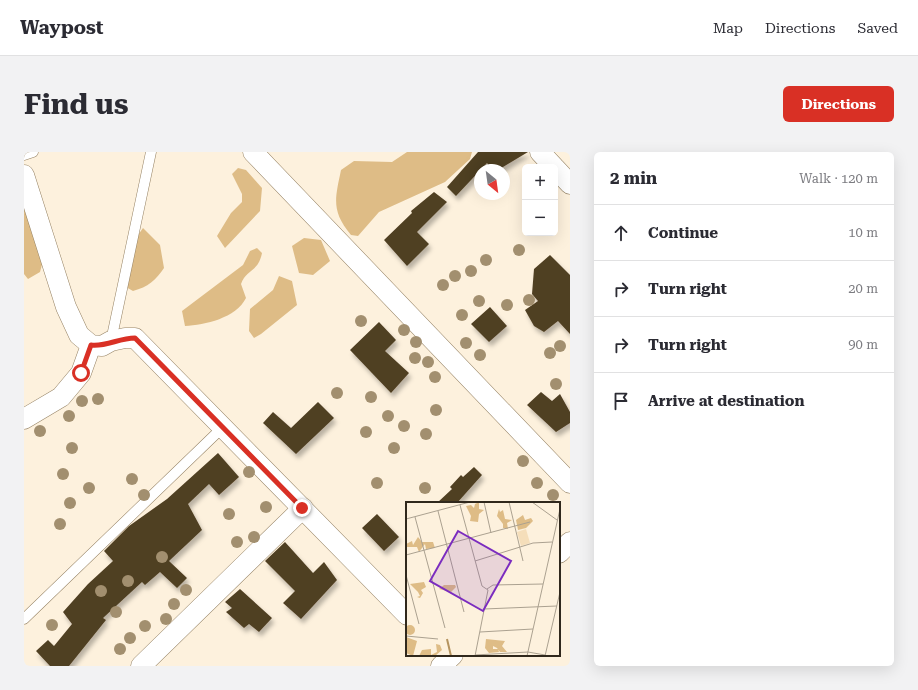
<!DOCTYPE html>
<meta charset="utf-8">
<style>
:root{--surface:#fff;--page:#f2f2f3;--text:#2b2b33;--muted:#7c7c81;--line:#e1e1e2;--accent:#d93025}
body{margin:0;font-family:"Roboto Serif",serif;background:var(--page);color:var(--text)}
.controls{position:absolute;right:12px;top:12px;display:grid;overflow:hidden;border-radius:6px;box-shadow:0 4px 16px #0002}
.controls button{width:36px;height:36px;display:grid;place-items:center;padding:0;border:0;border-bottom:1px solid var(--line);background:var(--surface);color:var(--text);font:20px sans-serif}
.compass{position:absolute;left:450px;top:12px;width:36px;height:36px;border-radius:50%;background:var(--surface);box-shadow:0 4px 16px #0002;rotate:151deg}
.stop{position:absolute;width:12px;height:12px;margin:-9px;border:3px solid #d93025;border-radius:50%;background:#fff}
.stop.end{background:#d93025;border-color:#fff;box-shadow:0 1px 4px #0008}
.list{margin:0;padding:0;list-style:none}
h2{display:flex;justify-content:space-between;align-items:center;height:52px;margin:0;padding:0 16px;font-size:17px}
h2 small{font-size:13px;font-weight:400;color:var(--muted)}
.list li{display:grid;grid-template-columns:26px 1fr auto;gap:12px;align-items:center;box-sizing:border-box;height:56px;padding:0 16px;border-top:1px solid var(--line)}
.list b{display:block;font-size:15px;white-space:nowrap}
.list em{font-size:13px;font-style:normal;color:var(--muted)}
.icon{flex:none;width:22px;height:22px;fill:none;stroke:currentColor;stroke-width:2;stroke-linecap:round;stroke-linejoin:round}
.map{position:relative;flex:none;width:546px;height:514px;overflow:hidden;border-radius:6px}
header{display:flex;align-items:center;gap:24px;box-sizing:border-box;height:56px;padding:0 20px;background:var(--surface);border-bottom:1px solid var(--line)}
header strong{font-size:19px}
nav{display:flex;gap:22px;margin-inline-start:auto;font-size:14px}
.intro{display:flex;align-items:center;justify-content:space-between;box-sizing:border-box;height:96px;padding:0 24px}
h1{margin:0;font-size:28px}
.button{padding:10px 18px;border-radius:6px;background:var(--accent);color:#fff;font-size:14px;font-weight:700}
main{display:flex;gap:24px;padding:0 24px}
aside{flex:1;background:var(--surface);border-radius:6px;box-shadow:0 4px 16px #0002}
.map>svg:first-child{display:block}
</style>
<header>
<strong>Waypost</strong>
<nav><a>Map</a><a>Directions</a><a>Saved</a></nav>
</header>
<div class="intro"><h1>Find us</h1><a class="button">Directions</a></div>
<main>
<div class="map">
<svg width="546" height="514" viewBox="0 0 546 514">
<defs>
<filter id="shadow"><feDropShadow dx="2.5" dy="4.5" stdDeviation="2" flood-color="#0004"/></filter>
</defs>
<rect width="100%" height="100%" fill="#fdf1dd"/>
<path fill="#debc86" d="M383 0H448L446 7 421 30 355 60 334 84 327 83C307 59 311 47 317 18L330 9 368 10Z
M214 16 222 18 238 36 236 59 201 96 193 84 207 61 218 50V42L208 22Z
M0 50 20 105 16 120 4 127 0 122Z
M119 76 136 93 140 116C132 128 124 135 109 139L102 135 105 96Z
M280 86 297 88 306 109 289 123 275 121 268 94Z
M233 96 238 101C234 121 222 117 217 132L222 146C212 166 181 173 161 174L158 159 219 113 226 99Z
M255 124 268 129 273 153 237 182 230 186 225 179 226 157 249 138Z"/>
<path fill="#503f23" filter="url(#shadow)" d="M454 0H504L474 18H469L463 11 432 44 423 35Z
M410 40 423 50 393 80 405 92 383 114 360 88 388 61 387 59Z
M526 103 546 123V182L534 169 520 180 510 174 501 158 514 149 508 142 510 117Z
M466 155 483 174 465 190 447 172Z
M355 170 372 188 361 199 385 221 367 241 326 198Z
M517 240 528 249 536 242 546 260V271L532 280 503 253Z
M294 250 310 266 272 302 239 271 249 260 267 276Z
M194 301 215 325 195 343 185 332 164 352 178 378 145 409 163 426 153 436 136 420 121 433 118 430 79 466 82 468 45 514H26L12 499 24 488 30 494 48 472 39 460 64 432 89 409 80 399 105 374 143 347Z
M450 315 458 323 433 351H413L428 337 426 335 437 323 439 325Z
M353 362 375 385 360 399 338 376Z
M261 390 289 421 300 410 313 428 277 467 259 451 271 439 241 409Z
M216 437 248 466 235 480 225 472 220 476 202 460 208 456 201 450Z"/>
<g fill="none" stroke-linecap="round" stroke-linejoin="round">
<g stroke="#958264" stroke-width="11">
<path id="service" d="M0 3 9 0
M87 189 127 0
M0 467 199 275"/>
</g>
<g stroke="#958264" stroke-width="21">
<path id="minor" d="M229 0 546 331
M516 0 530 15
M531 16 546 32
M0 23 42 155 55 183 67 193 78 194 87 189 101 186H111L383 463
M0 267 37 245 57 221 67 193
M535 401 546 390
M117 514 279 356
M417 514 429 503"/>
</g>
<use href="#service" stroke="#fff" stroke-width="10"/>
<use href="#minor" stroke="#fff" stroke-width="20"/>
</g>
<g fill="#a28f6f">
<circle cx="495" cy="98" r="6"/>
<circle cx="462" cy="108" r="6"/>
<circle cx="447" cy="119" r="6"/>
<circle cx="431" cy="124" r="6"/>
<circle cx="419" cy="133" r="6"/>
<circle cx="505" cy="148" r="6"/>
<circle cx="455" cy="149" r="6"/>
<circle cx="483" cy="153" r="6"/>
<circle cx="438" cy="163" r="6"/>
<circle cx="337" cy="169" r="6"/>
<circle cx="380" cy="178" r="6"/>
<circle cx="392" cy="190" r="6"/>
<circle cx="442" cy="191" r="6"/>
<circle cx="536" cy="194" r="6"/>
<circle cx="526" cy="201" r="6"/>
<circle cx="456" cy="203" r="6"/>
<circle cx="391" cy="206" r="6"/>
<circle cx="404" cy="210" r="6"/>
<circle cx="411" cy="225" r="6"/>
<circle cx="532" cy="232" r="6"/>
<circle cx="313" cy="241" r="6"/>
<circle cx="347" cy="245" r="6"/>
<circle cx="74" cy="247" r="6"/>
<circle cx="58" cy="249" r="6"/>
<circle cx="412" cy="258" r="6"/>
<circle cx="45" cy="264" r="6"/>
<circle cx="364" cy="264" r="6"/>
<circle cx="380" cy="274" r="6"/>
<circle cx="16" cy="279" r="6"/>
<circle cx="342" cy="280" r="6"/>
<circle cx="402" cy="282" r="6"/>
<circle cx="48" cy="296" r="6"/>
<circle cx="370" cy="296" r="6"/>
<circle cx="499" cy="309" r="6"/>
<circle cx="225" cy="320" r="6"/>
<circle cx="39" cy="322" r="6"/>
<circle cx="108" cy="327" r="6"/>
<circle cx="353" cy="331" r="6"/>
<circle cx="513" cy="331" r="6"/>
<circle cx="65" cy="336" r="6"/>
<circle cx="401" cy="336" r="6"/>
<circle cx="120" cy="343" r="6"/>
<circle cx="529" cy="343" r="6"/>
<circle cx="46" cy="351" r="6"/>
<circle cx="242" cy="355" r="6"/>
<circle cx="205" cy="362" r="6"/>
<circle cx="36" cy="372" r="6"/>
<circle cx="230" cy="385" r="6"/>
<circle cx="213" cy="390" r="6"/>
<circle cx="138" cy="405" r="6"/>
<circle cx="104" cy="429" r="6"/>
<circle cx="162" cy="438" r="6"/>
<circle cx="77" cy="439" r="6"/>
<circle cx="150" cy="452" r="6"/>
<circle cx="92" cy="460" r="6"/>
<circle cx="142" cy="467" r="6"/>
<circle cx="28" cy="473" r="6"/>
<circle cx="121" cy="474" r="6"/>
<circle cx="106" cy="486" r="6"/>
<circle cx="96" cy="497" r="6"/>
</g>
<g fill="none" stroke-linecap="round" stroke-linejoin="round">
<path stroke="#d93025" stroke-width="5" d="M57 221 67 193C82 195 95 186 111 186L278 356"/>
</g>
<g transform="translate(382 350)">
<rect width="154" height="154" fill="#fdf1dd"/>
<path d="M120 27 124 41 115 44 111 30Z" fill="#f5deba"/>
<path d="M73 0V7L78 8 73 12 72 20 64 19 65 14 60 4 65 3 68 6 69 2ZM93 7 94 10 97 8 99 17 106 18 101 21 102 27 97 26V22L91 14ZM117 13 119 18 125 16 127 19 120 26 112 28 110 18ZM12 35 16 40H27L29 46 20 47 19 42 13 50 11 45H0V42L6 39 7 43ZM18 80 20 85 15 88 17 91 14 96 11 95 14 94 12 90 4 82ZM38 83H49L50 85 45 90 33 87ZM-1 128a5 5 0 1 1 10 0a5 5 0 1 1-10 0ZM0 135 11 139 7 154 0 151ZM80 137 99 139 96 144 101 150H94L91 146 87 144V147H92L93 150 83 151 79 146ZM30 142 34 143 36 148 29 154H13L16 148 25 147V153L31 150Z" fill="#debc86"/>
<path fill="none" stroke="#b59460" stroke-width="2" d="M41 137 45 154"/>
<path fill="none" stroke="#aba190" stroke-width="1" d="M78 0 85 31M103 0 117 59M126 0 151 18M54 3 76 84 82 88 69 154M32 9 58 110M9 15 39 126M0 17 64 0M0 53 124 20M69 59 127 41 146 40M0 73 13 122M81 87 87 83 137 82M78 107 151 104M74 130 127 127M0 134 32 137M69 153 122 150 139 153M121 154 154 7M139 154 154 90"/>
<path fill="#7b2cbf" fill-opacity="0.15" stroke="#7b2cbf" stroke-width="2" d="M52 29 105 59 77 109 24 79Z"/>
<rect width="154" height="154" fill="none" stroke="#30281c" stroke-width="2"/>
</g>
</svg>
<div class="controls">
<button>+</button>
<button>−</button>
</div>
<svg class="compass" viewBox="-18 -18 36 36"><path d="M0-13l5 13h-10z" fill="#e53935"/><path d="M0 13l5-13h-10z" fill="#7c7c81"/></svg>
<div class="stop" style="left:57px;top:221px"></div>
<div class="stop end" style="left:278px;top:356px"></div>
</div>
<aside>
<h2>2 min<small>Walk · 120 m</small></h2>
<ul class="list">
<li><svg class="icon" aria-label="ahead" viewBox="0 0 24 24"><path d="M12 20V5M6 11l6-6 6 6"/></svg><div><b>Continue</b></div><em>10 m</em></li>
<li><svg class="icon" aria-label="right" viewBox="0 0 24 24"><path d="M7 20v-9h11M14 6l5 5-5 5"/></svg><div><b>Turn right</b></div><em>20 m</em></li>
<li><svg class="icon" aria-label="right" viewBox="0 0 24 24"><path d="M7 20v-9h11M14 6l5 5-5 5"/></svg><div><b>Turn right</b></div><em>90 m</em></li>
<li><svg class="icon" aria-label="arrive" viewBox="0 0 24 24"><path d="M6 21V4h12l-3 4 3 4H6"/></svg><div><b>Arrive at destination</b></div></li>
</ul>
</aside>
</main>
